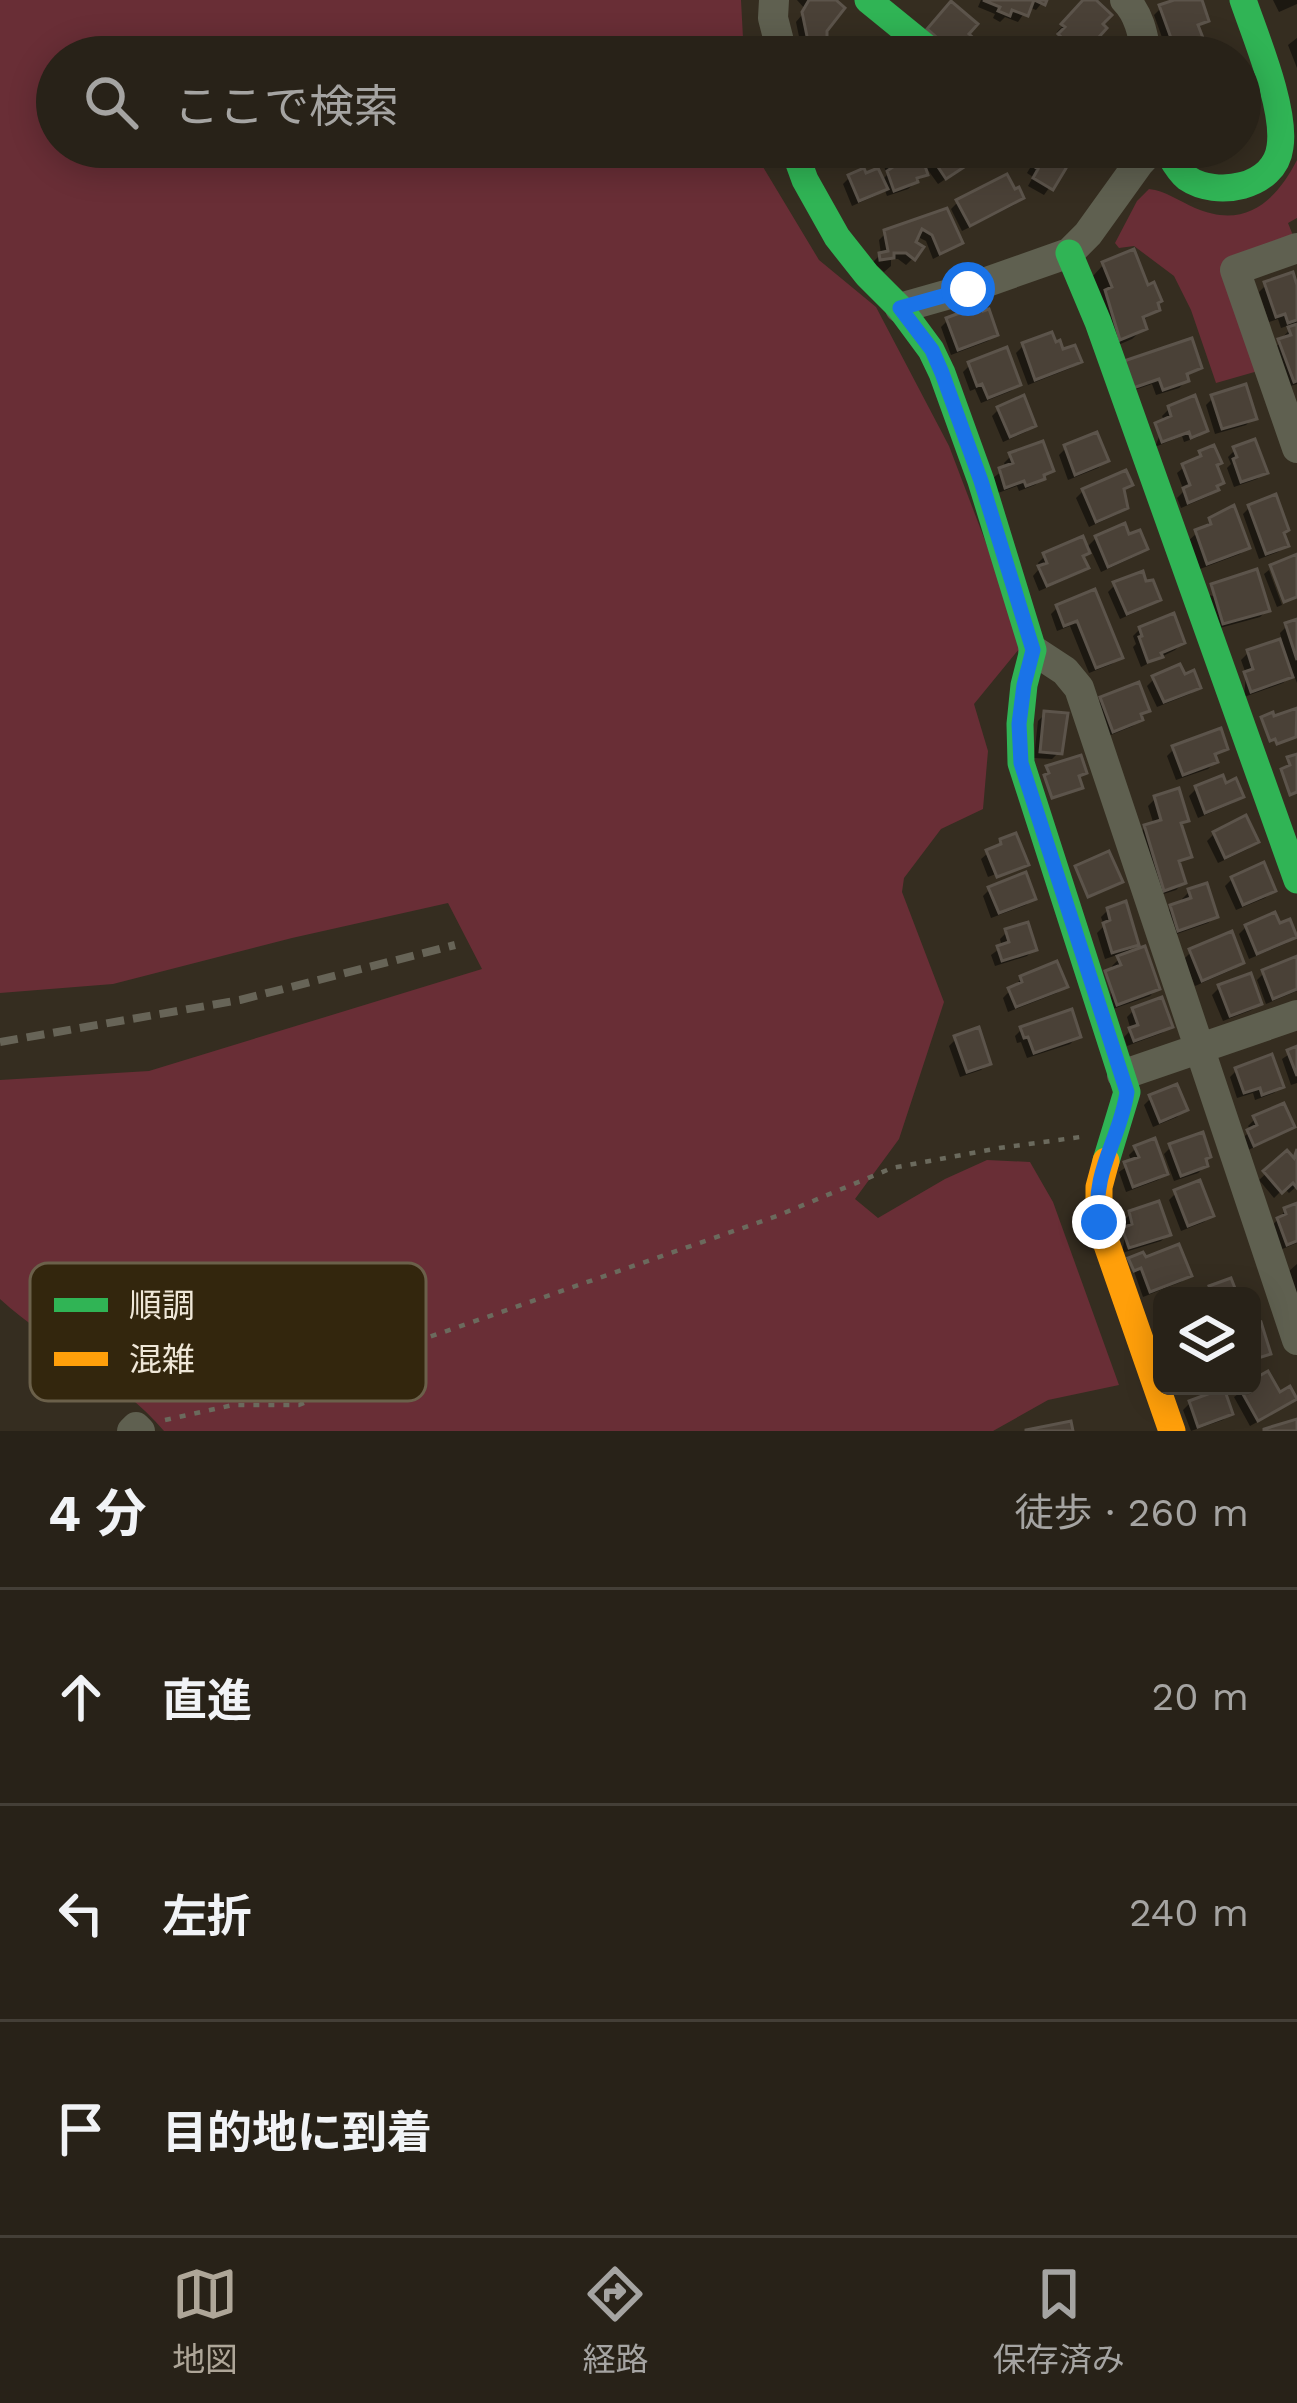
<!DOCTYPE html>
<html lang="ja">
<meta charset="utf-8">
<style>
:root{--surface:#282218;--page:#302a21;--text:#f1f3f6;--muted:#a5a4a2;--line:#443f37;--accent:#aea698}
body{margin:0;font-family:"Work Sans","Noto Sans JP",sans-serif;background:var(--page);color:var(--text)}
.controls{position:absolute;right:36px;bottom:36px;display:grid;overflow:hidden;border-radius:18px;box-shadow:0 6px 30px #0003}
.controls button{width:108px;height:108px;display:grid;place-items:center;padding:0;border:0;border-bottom:3px solid var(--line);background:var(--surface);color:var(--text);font:60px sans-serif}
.stop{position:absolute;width:36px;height:36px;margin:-27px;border:9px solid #1a73e8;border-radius:50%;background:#fff}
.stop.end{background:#1a73e8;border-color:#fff;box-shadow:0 3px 12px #0008}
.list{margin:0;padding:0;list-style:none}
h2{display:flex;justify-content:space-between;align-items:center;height:156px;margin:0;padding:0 48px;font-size:51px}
h2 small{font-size:39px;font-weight:400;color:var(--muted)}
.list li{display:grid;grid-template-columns:78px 1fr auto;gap:36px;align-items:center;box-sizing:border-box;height:216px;padding:0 48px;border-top:3px solid var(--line)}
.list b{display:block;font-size:45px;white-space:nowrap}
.list em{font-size:39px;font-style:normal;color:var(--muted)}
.icon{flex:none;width:66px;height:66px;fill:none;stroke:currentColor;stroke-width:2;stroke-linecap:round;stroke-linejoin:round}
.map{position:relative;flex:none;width:1297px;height:1431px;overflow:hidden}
.search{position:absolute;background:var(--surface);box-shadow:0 6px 30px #0003;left:36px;right:36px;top:36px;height:132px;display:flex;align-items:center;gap:30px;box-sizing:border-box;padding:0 42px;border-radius:66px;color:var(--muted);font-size:45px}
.sheet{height:804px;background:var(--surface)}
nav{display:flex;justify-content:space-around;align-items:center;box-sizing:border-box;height:168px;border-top:3px solid var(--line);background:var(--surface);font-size:33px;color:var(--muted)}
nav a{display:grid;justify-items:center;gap:6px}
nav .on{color:var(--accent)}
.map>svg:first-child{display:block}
</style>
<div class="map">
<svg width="1297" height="1431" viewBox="0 0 1297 1431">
<rect width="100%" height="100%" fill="#352d20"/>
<path fill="#692e36" d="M0 0H741L744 57H57V147H751L819 260 876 307 949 446 1024 643 974 704 988 751 983 809 941 829 904 878 902 892 944 1002 899 1139 855 1199 878 1218 945 1179 987 1160 1030 1162 1053 1202 1119 1385 1048 1400 993 1431H164C119 1378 52 1346 0 1299V1080L149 1071 482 969 448 903 292 938 113 984 0 993Z
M1297 160V218L1288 223 1294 238 1225 267 1265 369 1216 383 1191 310 1174 276 1134 246 1119 248 1115 243 1137 201 1149 189C1166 191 1179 201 1195 208 1244 229 1275 203 1297 160Z"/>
<path fill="#0007" d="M797 0H831L824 41 816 48 802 51 796 22 806 10Z
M981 0H1044L1036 10 1028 7 1018 22 1005 17 1000 22 993 18 995 14 978 7Z
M1087 0H1092L1099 25 1103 28 1076 57H1069L1053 43 1060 35 1057 32Z
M1183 0H1198L1206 20 1199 27 1200 38 1193 45 1168 54 1154 15 1161 8Z
M1273 0H1297V4L1279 12Z
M1297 38V68L1288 45Z
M897 147H916L925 174 908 189 887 196 884 188 877 195 852 206 843 184 850 177 881 181 887 175 881 157 888 150Z
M927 147H996L982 161 979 157 938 184 920 159 926 153 924 150Z
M1038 147H1067L1074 162 1067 169 1064 167 1044 195 1028 186 1033 177 1027 173 1036 158 1032 156Z
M1228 147 1222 154 1202 161 1200 156 1185 162 1181 152Z
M1021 198 1014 205 962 231 951 209 958 202Z
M945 212 959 242 952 249 933 259 926 241 916 236 913 258 906 265 898 259H891V266L884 272 873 262 881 254 879 240 886 233Z
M1104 264 1157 309 1141 322 1144 328 1132 339 1109 349 1093 276Z
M1266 285 1297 294V323L1291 329 1297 327V384L1287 387 1273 349 1284 340 1283 337 1296 323 1281 328 1278 319 1269 322 1259 292Z
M948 320 995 334 988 341 951 355 941 327Z
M1023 346 1061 353 1078 361 1071 368 1028 385 1016 353Z
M970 365 1018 384 1011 391 981 403 975 389 970 391 963 372Z
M1199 367 1185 377 1186 381 1179 388 1156 395 1152 384 1126 393 1119 371Z
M1213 398 1253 418 1246 425 1215 434 1206 405Z
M999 409 1033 425 1026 432 1003 442 992 416Z
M1169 409 1205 430 1198 437 1184 442 1182 436 1155 447 1165 422 1162 416Z
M1066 448 1105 461 1098 468 1068 480 1059 455Z
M1235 450 1264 472 1257 479 1234 487 1227 468 1231 464 1228 457Z
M1200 454 1214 467 1216 489 1209 496 1181 508 1177 498 1184 491 1177 473Z
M1011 456 1050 470 1035 485 1019 491 1017 486 998 493 993 478 1006 468 1004 463Z
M1129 485 1122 492 1125 507 1118 514 1089 527 1076 498 1083 491Z
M1250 507 1281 535 1285 545 1278 552 1259 559 1243 514Z
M1211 521 1246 547 1240 554 1200 569 1189 540Z
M1096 538H1128L1145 548 1138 555 1101 572 1090 548 1081 557 1085 567 1078 574 1039 591 1033 576 1040 568 1038 563 1045 556 1085 549Z
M1269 570 1282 605 1277 607 1264 574Z
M1115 585 1157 599 1150 606 1120 619 1108 592Z
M1093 593 1119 657 1112 664 1089 673 1070 626 1057 631 1051 614 1058 607Z
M1205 594 1267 610 1260 617 1216 629Z
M1297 622V683L1293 673 1283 683 1244 697 1246 674 1241 660 1248 653 1282 641 1280 633 1287 626Z
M1140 629 1182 643 1175 650 1141 667 1133 647 1136 644 1133 636Z
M1154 679 1197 687 1190 694 1157 707 1147 686Z
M1102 699 1147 710 1133 726 1106 737 1095 706Z
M1045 714 1059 752 1052 759 1034 758 1038 721Z
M1225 748 1213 757 1215 762 1208 769 1176 780 1167 756 1174 749Z
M1224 786 1240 796 1233 803 1198 818 1189 796 1196 789Z
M1155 799 1186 820 1179 827 1189 856 1177 865 1183 883 1176 890 1157 896 1138 835 1145 828 1154 825 1148 806Z
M1214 834 1255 842 1248 849 1218 863 1207 841Z
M1001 842 1025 864 1021 868V864L988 877 981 859Z
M1232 879 1272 891 1265 898 1236 910 1225 886Z
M990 889 1033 898 1026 905 991 918 983 896Z
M1189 892 1215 916 1208 923 1171 936 1164 915 1171 908 1184 904 1182 899Z
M1108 910 1136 944 1122 958 1157 988 1150 996 1110 1010 1112 966 1126 952 1105 959 1097 933 1104 926 1101 917Z
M1246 927H1278L1294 936 1287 943 1249 959 1239 934Z
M1007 932 1034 949 1027 956 995 966 991 955 1002 947 1000 939Z
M1191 952 1241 962 1234 969 1195 986 1184 959Z
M1297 960V991L1266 1004 1257 980 1264 973Z
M1022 978 1064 986 1057 993 1008 1012 1003 998Z
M1219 988 1259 1003 1252 1010 1223 1021 1212 995Z
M1134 1010 1169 1026 1162 1033 1127 1046 1124 1037 1131 1030 1127 1017Z
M1022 1029 1077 1037 1070 1044 1027 1058 1021 1042 1017 1043 1015 1036Z
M956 1039 988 1063 981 1070 960 1077 949 1046Z
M1297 1049V1083L1291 1085 1282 1059Z
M1237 1070 1281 1086 1274 1093 1255 1100 1253 1093 1237 1098 1230 1077Z
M1151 1098 1184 1109 1177 1117 1153 1127 1144 1105Z
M1255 1119 1291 1126 1284 1133 1246 1151 1241 1139 1251 1131 1248 1126Z
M1171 1147 1205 1166 1198 1173 1174 1181 1164 1154Z
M1136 1148 1165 1173 1158 1180 1126 1192 1119 1172 1132 1163 1129 1155Z
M1297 1153V1186L1289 1193 1284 1188 1274 1198 1259 1180 1287 1154 1291 1159Z
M1176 1193 1211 1215 1204 1222 1181 1231 1169 1200Z
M1297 1206V1243L1280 1250 1271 1227 1285 1211Z
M1131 1214 1168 1234 1161 1241 1122 1253 1126 1230 1123 1221Z
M1130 1260 1188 1275 1181 1282 1143 1297Z
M1297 1264V1295L1288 1272Z
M1252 1384 1279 1396 1293 1399 1286 1406 1250 1426 1234 1397Z
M1190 1403 1230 1413 1223 1420 1191 1431 1183 1410Z"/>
<path fill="#4a4137" stroke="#5c544b" stroke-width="3" d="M809 0H836L845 8 827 31V42L809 46 802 12Z
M983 0H1047L1045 5 1034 0 1028 16 1012 10 1010 16 998 11 1000 7Z
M1083 0H1096L1112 15 1103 24 1107 28 1082 56 1058 34 1065 27 1061 24Z
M1174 0H1202L1209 21 1198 25 1203 38 1175 49 1159 5Z
M951 1 978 24 969 34 978 42 965 57H959L927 29Z
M860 42 864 57H812Z
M919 147 928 175 917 178 918 182 894 191 887 171 893 167 887 148Z
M929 147H1000L1001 149 990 156 987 152 946 179 926 149Z
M1038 147H1072L1082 153 1076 164 1071 160 1053 190 1033 178 1038 169 1032 165 1040 150Z
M1188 147H1232V148L1209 156 1207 151 1192 157Z
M864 168 866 173 878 168 888 189 859 201 848 175Z
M1007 174 1015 189 1019 187 1024 198 970 226 956 200Z
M947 208 963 243 940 254 932 235 922 229 916 242 924 247 915 260 906 253H894V258L880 260 879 253 888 251 884 230Z
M1134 249 1148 285 1154 282 1162 301 1158 303 1160 310 1143 317 1147 329 1120 340 1105 290 1112 287 1102 262Z
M1293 272 1297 285V320L1288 323 1285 314 1276 317 1264 282Z
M981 305 983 311 989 309 998 335 958 350 946 318Z
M1297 324V381L1294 382 1278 339 1291 335 1288 327Z
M1052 332 1056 342 1060 340 1063 349 1075 345 1082 362 1035 380 1022 343Z
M1192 338 1202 368 1187 374 1189 381 1163 390 1159 379 1133 388 1124 361Z
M1007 347 1021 385 988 398 982 384 977 386 968 362Z
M1246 384 1257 419 1222 429 1211 395Z
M1024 395 1036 426 1010 437 997 407Z
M1195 395 1208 431 1191 438 1189 432 1162 442 1155 423 1171 416 1168 406Z
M1097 432 1109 461 1075 475 1064 445Z
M1255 439 1268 473 1241 482 1233 459 1237 457 1233 447Z
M1043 441 1054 471 1044 475 1045 479 1026 486 1024 481 1005 488 999 468 1013 463 1009 453Z
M1214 445 1222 463 1217 465 1224 483 1217 486 1219 490 1188 503 1183 488 1190 485 1182 464 1201 456 1199 451Z
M1126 470 1133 485 1124 489 1128 508 1096 522 1082 489Z
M1276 494 1289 530 1284 533 1289 546 1266 554 1248 505Z
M1234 505 1250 548 1207 564 1195 530 1211 524 1209 518Z
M1125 523 1129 534 1140 530 1148 549 1108 567 1095 536Z
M1083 536 1090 553 1083 556 1089 568 1047 586 1038 566 1047 563 1043 553Z
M1297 554V597L1284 602 1270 565Z
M1257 569 1270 611 1223 624 1211 584Z
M1143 571 1146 581 1153 580 1161 600 1127 614 1113 582Z
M1095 589 1123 658 1096 668 1077 621 1064 626 1056 605Z
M1174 613 1185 643 1161 653 1163 657 1148 662 1139 637 1142 636 1139 627Z
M1297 619V660L1285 623Z
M1280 639 1293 677 1251 692 1244 672 1253 669 1247 650Z
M1180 664 1185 674 1194 670 1201 688 1164 702 1152 676Z
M1139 682 1150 711 1141 714 1143 720 1113 732 1100 697Z
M1297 708 1296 737 1277 744 1275 739 1270 741 1261 717 1273 712 1274 716Z
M1044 711 1068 713 1062 754 1040 752Z
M1221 728 1228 749 1215 754 1218 762 1183 775 1172 746Z
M1297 754V792L1290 795 1281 769 1290 765 1287 757Z
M1081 755 1087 773 1079 776 1083 788 1052 798 1044 775 1049 773 1046 766Z
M1223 775 1226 783 1236 778 1244 797 1205 813 1195 786Z
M1179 788 1189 821 1181 823 1192 857 1179 861 1186 883 1164 891 1144 825 1161 820 1154 796Z
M1246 815 1259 842 1225 858 1213 832Z
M1016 833 1029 865 997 877 986 850 1001 844 1000 839Z
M1109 851 1123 882 1088 897 1075 866Z
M1264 862 1276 891 1243 905 1231 877Z
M1026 872 1036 899 999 913 988 887Z
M1207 883 1218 917 1178 931 1170 905 1191 898 1188 889Z
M1126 901 1139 945 1112 953 1103 923 1110 920 1107 908Z
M1275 912 1280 923 1290 919 1297 937 1257 954 1245 925Z
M1028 922 1037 950 1002 961 997 946 1009 942 1005 929Z
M1232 931 1244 963 1202 981 1189 949Z
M1145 946 1160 989 1117 1005 1105 971 1121 965 1117 956Z
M1297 956V989L1273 999 1262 970Z
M1057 961 1068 987 1016 1007 1008 988 1022 982 1020 976Z
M1251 973 1262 1004 1230 1016 1218 985Z
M1162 997 1173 1027 1134 1041 1129 1028 1138 1025 1132 1008Z
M1072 1009 1081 1037 1034 1053 1028 1037 1024 1038 1020 1027Z
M979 1027 991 1064 967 1072 954 1036Z
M1297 1046V1076L1287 1050Z
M1272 1054 1284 1087 1262 1095 1260 1088 1244 1093 1235 1068Z
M1177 1084 1188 1110 1160 1122 1149 1095Z
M1284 1103 1295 1127 1254 1146 1247 1130 1257 1125 1253 1116Z
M1203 1132 1211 1157 1206 1159 1208 1166 1181 1176 1169 1144Z
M1155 1138 1168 1174 1133 1187 1124 1162 1139 1157 1134 1146Z
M1297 1149V1188L1293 1183 1282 1193 1263 1171 1287 1150 1294 1158Z
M1200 1180 1214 1216 1188 1226 1174 1190Z
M1159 1201 1171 1235 1129 1248 1122 1228 1132 1224 1129 1211Z
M1297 1203V1241L1287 1245 1277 1218 1286 1214 1284 1208Z
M1179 1244 1192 1276 1150 1292 1141 1268 1134 1271 1128 1258 1143 1252 1146 1257Z
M1231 1278 1238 1296H1213L1209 1286Z
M1261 1322 1271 1354 1252 1360V1325Z
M1268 1371 1280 1392 1290 1386 1297 1399 1258 1421 1239 1387 1252 1386V1380Z
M1224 1388 1233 1414 1198 1427 1189 1401Z
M1297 1419V1431H1264V1429Z
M1071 1421 1073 1431H1026V1430Z"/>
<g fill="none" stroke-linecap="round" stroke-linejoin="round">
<path stroke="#6b6a5d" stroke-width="4.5" stroke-dasharray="6 9" stroke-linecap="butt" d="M165 1420 233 1405H299L352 1383 412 1343 777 1216 892 1168 999 1148 1080 1137"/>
<path stroke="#5f6050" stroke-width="30" d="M774 0 773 18 783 57
M1125 0C1140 15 1143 36 1147 57
M1297 248 1235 270 1297 448
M900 308 967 289 1069 253 1088 234 1139 163 1154 147
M1033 650 1065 671 1079 688 1297 1340
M1122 1075 1297 1015
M132 1431 136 1427 140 1431"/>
<path stroke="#30b455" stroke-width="27" d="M868 0 938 57
M793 147 805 180 837 237 867 275 900 308 931 350 942 373 981 481 1033 650 1024 685 1020 724 1021 763 1127 1092 1106 1161
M1165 147C1172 158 1177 170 1187 178 1216 198 1275 188 1280 147 1286 109 1256 38 1243 0
M1069 253 1098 322 1297 880"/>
<path stroke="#ff9f0a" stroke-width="27" d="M1106 1161 1099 1187V1222L1172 1431"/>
<path stroke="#676457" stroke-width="8" stroke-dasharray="18 9" stroke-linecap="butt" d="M0 1042 240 1000 455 945"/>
</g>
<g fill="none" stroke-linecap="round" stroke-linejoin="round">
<path stroke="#1a73e8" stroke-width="15" d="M968 289 900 308 932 350 942 373 981 481 1033 650 1024 685 1019 724 1021 763 1127 1092C1120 1140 1091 1172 1099 1222"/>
</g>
<rect x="30" y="1263" width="396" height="138" rx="18" fill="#33260d" stroke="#6b604a" stroke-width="3"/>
<rect x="54" y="1298" width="54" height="14" fill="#30b455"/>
<rect x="54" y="1352" width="54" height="14" fill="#ff9f0a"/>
<g font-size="33" fill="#efe7d8">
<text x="129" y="1317">順調</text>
<text x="129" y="1371">混雑</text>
</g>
</svg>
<div class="controls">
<button><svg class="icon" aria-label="layers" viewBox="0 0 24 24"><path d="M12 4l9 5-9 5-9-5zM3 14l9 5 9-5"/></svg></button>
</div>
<div class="stop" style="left:968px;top:289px"></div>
<div class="stop end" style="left:1099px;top:1222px"></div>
<div class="search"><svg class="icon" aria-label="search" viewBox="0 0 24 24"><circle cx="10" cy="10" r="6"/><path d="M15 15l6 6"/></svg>ここで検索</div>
</div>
<section class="sheet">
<h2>4 分<small>徒歩 · 260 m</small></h2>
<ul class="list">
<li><svg class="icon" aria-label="ahead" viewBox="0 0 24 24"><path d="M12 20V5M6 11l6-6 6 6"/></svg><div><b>直進</b></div><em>20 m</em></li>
<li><svg class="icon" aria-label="left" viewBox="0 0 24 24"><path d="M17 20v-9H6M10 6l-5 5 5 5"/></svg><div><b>左折</b></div><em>240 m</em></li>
<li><svg class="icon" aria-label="arrive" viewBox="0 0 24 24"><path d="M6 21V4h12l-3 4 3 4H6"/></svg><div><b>目的地に到着</b></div></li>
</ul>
</section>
<nav>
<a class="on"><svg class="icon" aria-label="map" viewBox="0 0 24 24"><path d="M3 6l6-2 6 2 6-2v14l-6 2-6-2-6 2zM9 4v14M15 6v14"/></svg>地図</a>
<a><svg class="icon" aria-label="directions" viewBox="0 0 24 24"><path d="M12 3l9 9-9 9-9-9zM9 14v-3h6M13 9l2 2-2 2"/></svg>経路</a>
<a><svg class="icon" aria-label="saved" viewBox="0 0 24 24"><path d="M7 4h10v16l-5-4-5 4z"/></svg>保存済み</a>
</nav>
